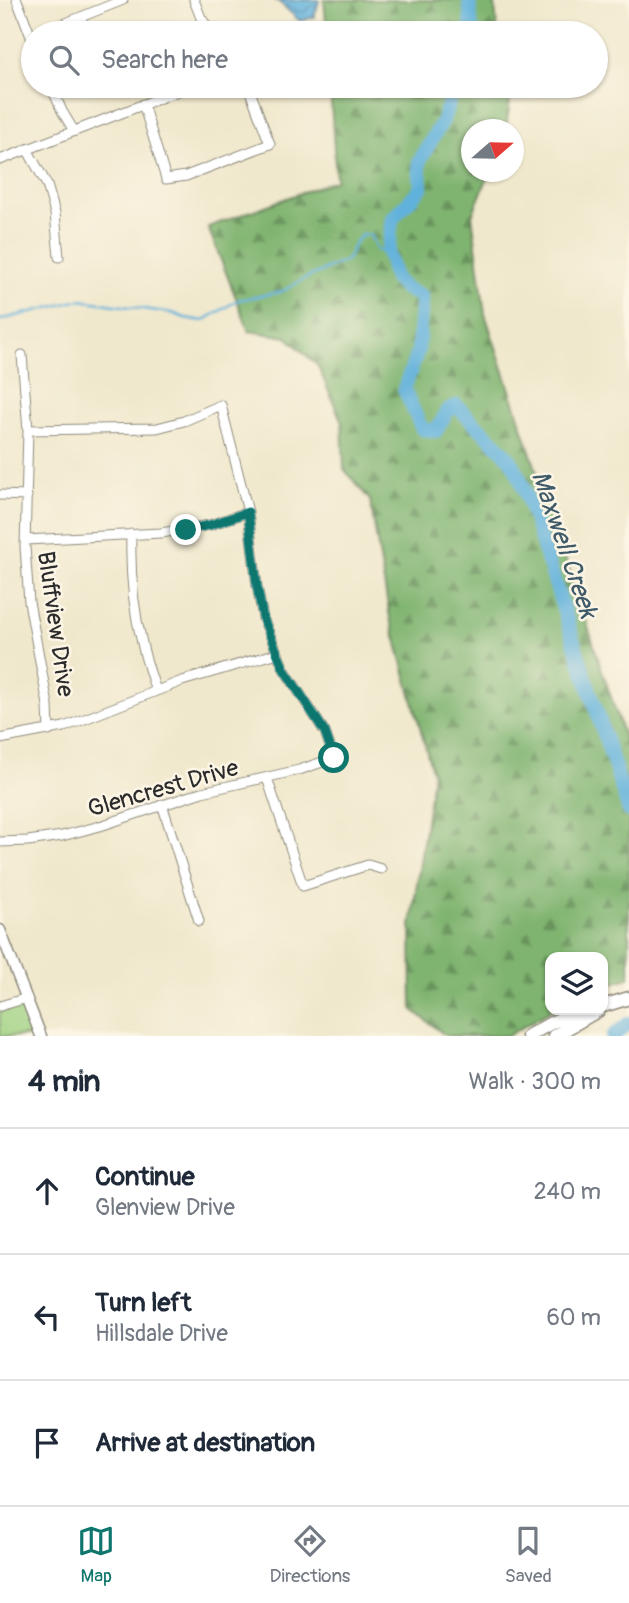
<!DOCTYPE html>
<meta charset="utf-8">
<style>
:root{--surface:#fff;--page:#f6f6f7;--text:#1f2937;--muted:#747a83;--line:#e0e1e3;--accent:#0f766e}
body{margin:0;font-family:Pangolin,sans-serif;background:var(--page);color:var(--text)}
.controls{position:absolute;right:21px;bottom:21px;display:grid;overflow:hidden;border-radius:14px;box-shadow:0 2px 5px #0004}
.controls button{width:63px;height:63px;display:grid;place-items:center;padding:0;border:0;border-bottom:2px solid var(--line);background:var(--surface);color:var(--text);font:35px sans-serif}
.compass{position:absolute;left:461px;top:119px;width:63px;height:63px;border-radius:50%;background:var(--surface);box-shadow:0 2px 5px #0004;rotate:70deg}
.stop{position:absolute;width:21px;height:21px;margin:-16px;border:5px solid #0f766e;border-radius:50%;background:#fff}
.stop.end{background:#0f766e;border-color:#fff;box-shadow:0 2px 7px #0008}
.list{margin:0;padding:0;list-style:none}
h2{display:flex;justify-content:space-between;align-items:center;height:91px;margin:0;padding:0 28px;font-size:30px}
h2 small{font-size:23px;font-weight:400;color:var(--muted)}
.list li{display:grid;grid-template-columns:46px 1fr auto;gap:21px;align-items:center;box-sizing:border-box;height:126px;padding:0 28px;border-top:2px solid var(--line)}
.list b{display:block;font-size:26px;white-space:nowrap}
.list p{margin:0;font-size:23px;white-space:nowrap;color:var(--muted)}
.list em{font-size:23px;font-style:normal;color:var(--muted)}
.icon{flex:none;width:38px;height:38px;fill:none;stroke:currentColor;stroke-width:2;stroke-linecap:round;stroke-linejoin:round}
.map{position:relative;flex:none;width:629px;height:1036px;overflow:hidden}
.search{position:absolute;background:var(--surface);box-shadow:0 2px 5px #0004;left:21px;right:21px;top:21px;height:77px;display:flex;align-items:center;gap:18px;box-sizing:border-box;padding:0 24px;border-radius:38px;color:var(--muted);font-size:26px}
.sheet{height:469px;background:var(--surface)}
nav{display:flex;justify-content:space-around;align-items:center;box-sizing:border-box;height:98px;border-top:2px solid var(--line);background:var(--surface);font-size:19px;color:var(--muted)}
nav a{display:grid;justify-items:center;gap:4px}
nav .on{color:var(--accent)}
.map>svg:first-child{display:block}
</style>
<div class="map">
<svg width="629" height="1036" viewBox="0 0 629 1036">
<defs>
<pattern id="forest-firs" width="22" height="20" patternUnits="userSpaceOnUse" patternTransform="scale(1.75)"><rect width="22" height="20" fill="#7fb470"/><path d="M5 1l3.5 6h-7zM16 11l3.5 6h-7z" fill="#68935c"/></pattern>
<pattern id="water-waves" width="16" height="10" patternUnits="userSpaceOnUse" patternTransform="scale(1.75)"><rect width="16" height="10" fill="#60b1db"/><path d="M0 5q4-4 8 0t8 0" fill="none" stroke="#4f90b2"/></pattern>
</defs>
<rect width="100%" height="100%" fill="#fcf5e5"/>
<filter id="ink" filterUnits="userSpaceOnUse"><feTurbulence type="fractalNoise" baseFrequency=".0143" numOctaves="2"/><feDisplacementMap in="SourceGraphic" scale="14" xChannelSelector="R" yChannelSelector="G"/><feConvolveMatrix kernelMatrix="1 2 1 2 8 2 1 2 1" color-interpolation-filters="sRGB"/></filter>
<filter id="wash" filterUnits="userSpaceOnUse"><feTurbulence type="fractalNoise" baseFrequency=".00686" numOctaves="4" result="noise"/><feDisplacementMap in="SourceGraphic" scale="28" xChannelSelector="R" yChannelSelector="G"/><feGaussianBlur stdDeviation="1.57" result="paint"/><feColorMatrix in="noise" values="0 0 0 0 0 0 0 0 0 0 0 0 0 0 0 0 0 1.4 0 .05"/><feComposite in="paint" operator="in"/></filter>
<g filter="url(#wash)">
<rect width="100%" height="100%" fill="#f0e8cc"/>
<path fill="#9fd282" stroke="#657e56" stroke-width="2" d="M18 1005 23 1008 34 1036H0V1011Z"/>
<path fill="url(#forest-firs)" stroke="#55704e" stroke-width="2" d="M324 0H494L498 33H327Z
M330 86H512L506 129 472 130V172H490L472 215 485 314 629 752V978L603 986V957H550V1010H552L507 1036H446L412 1009 411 925 433 774 390 618 370 500 344 469 342 422 318 366 287 337 249 331 208 227 336 180Z"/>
<path fill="url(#water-waves)" stroke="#466e83" stroke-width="2" d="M273 0H319V1L314 17 300 21 278 1Z"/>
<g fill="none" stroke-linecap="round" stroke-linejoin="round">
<path stroke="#60b1db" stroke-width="2.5" d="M0 320 80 300 172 313 185 318 203 321 238 300 281 292 306 278 347 260 356 241 363 234 370 235 377 250 388 253"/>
<path stroke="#60b1db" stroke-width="14" d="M469 0 472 33
M461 86 451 96 443 120 419 162 421 188 392 219 388 253 395 279 404 288 422 297 418 350 404 389 422 429 436 431 448 410 457 406C473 424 494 439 509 458 517 467 521 482 526 494L629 811
M613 1036 629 1023"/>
</g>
</g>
<g filter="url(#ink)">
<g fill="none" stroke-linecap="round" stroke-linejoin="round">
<g stroke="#8e8a7c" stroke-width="11">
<path id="minor" d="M17 0 33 42
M194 0 201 18 212 33
M41 33 123 0
M51 86 62 111 74 131
M143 104 166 179 186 176 270 144 248 86
M27 149 47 185 55 213 59 257
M0 160 191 86
M22 355 28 430 25 547 29 602 48 705 49 731
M0 495 27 496
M131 534C130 571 133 608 142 643 145 659 151 675 156 691
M26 540 161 533 210 525 248 512
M0 739 64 727 182 681 278 653
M267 778 303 886 368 865 381 869
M162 804 199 921
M0 842 28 841 62 836 100 826 202 792 299 770 334 758 325 732 284 669 263 618 257 586 248 512 221 405 184 421 157 428 28 430
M0 1006 27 998"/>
</g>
<g stroke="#8e8a7c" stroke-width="13">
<path id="tertiary" d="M0 930 41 1036"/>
</g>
<g stroke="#8e8a7c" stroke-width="15">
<path id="secondary" d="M603 1006 629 998
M528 1036 551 1023 580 1010
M554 1036 599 1010"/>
</g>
<use href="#minor" stroke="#fff" stroke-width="9"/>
<use href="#tertiary" stroke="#fff" stroke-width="10"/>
<use href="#secondary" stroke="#fff" stroke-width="12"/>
</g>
</g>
<g fill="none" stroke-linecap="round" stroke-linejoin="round" filter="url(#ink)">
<path stroke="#0f766e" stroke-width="9" d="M186 530 210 525 248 512 257 586 263 618 284 669 325 732 334 758"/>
</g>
<g text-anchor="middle" stroke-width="5" stroke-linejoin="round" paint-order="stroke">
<g font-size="24" fill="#2b2b2b" stroke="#fcf5e5">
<text transform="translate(56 624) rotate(82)" y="8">Bluffview Drive</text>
<text transform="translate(163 788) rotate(-16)" y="8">Glencrest Drive</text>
</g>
<g font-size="26" font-style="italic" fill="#3e5a69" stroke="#fcf5e5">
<text transform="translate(565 544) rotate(71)" y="9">Maxwell Creek</text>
</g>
</g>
</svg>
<div class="controls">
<button><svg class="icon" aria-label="layers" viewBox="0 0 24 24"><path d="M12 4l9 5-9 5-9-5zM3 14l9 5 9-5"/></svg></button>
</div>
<svg class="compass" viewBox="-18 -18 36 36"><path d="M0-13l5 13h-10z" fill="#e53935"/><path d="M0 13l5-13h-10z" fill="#747a83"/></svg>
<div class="stop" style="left:334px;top:758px"></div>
<div class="stop end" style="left:186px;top:530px"></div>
<div class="search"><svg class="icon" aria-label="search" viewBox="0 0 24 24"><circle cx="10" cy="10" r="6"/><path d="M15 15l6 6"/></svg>Search here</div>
</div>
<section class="sheet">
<h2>4 min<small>Walk · 300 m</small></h2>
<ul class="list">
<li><svg class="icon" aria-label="ahead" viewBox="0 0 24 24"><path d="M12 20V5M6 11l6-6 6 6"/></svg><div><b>Continue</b><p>Glenview Drive</p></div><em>240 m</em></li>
<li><svg class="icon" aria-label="left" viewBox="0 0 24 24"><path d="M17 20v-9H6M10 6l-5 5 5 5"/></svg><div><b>Turn left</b><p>Hillsdale Drive</p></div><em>60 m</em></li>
<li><svg class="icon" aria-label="arrive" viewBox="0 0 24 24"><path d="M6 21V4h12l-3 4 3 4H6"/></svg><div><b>Arrive at destination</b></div></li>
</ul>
</section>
<nav>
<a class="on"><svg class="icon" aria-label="map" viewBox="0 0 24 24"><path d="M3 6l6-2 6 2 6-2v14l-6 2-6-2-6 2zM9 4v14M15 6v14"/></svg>Map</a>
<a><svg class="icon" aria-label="directions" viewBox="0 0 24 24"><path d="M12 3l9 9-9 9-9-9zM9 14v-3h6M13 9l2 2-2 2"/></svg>Directions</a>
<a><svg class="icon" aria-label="saved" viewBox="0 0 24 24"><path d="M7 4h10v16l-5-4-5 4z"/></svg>Saved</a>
</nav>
